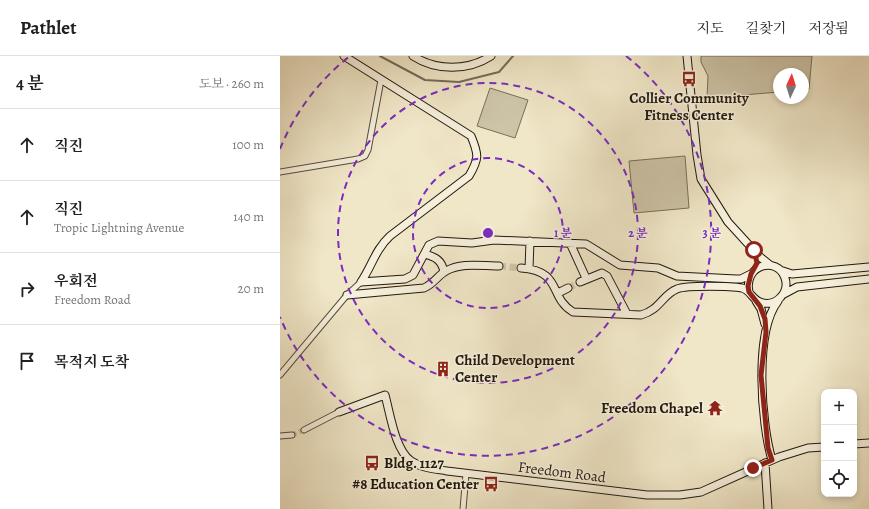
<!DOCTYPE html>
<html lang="ko">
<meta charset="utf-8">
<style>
:root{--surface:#fff;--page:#f2f2f2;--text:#202124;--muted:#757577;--line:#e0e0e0}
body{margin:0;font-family:Alegreya,"Noto Serif KR",serif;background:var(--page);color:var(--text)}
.controls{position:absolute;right:12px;bottom:12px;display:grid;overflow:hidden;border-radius:8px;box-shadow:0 2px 6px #0003}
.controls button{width:36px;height:36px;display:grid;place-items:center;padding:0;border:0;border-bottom:1px solid var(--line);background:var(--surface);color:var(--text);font:20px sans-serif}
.compass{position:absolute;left:493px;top:12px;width:36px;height:36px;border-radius:50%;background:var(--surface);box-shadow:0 2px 6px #0003;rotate:4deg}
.stop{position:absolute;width:12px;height:12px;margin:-9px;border:3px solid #8f2418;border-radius:50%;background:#fff}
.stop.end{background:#8f2418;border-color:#fff;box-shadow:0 1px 4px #0008}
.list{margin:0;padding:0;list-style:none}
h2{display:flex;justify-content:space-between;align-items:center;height:52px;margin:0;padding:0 16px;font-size:17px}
h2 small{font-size:13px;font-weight:400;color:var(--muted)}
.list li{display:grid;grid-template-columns:26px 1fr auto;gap:12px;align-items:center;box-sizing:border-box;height:72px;padding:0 16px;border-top:1px solid var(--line)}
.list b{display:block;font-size:15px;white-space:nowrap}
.list p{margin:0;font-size:13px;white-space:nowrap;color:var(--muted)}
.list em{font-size:13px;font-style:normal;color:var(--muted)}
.icon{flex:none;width:22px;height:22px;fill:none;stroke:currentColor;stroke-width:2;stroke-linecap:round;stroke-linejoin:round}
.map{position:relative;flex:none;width:589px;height:453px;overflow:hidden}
header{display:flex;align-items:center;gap:24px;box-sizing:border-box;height:56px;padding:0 20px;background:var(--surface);border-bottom:1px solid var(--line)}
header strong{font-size:19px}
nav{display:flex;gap:22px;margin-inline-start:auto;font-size:14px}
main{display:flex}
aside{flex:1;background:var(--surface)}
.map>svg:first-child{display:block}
</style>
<header>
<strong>Pathlet</strong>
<nav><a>지도</a><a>길찾기</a><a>저장됨</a></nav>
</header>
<main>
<aside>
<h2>4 분<small>도보 · 260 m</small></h2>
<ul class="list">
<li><svg class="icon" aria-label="ahead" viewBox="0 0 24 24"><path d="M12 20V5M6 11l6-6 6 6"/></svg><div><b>직진</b></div><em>100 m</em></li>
<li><svg class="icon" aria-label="ahead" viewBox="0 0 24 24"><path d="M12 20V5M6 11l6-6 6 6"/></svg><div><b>직진</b><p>Tropic Lightning Avenue</p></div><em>140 m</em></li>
<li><svg class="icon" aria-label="right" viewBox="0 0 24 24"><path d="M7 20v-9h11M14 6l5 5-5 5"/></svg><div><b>우회전</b><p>Freedom Road</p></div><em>20 m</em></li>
<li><svg class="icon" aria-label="arrive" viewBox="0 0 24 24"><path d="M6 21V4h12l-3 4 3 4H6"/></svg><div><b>목적지 도착</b></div></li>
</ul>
</aside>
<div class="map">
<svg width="589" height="453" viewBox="0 0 589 453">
<rect width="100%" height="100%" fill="#f0e7c8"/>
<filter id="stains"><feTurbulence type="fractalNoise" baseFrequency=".005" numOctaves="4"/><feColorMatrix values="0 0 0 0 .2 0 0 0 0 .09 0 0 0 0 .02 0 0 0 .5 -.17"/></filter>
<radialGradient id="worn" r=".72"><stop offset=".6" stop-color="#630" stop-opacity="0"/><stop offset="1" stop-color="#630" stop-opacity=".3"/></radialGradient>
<path fill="#cdc4a8" stroke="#786e5b" d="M421 0H532L529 33 523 34V18H499V36L427 42 428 20 421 6Z
M210 32 248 44 235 82 197 70Z
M405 100 409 152 354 157 349 105Z"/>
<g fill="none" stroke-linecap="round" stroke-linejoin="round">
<path stroke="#746b58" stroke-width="2" d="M100 0 145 24 179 26 219 16 233 0"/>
<path stroke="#d1c8ac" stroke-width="5" stroke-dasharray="5 2.5" stroke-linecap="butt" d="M12 379 24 374"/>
<path stroke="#d1c8ac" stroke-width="7" stroke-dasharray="7 3.5" stroke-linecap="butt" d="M219 210 241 212
M288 232 300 226"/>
<g stroke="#564c3c" stroke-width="7">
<path id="street" d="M0 116 78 103 85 100 88 94 101 24
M0 319 67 239 81 226
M24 374 59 356
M0 380 12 379
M183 453 186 418"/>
</g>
<g stroke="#22190e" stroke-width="9">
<path id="secondary" d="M64 0 191 80C199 99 199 103 189 120L110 180C95 194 92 210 81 226
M133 0C156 15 188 15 211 0
M407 0 417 99 421 123 448 166 480 201 490 209
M290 187 306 222
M145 198C155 201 162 204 164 216
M241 212C283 215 268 241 293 256L361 259C380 254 383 238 397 233 406 229 452 230 462 232 470 234 472 243 480 246 495 252 510 237 505 222 497 199 463 209 469 236
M249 213 250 185
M500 214 512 218 589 211
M81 226 125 223 133 219 149 189 158 185 192 187 214 184 306 188 340 209 378 212 397 220 456 223H461L471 218
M300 226 322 217 327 220 347 258
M278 237 288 232
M504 238 517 231 589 223
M67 239 144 232C155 227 158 219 166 215 181 206 202 210 219 210
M476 245 481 253 485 268
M59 356 105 339C110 357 115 394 131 405 141 412 156 413 167 415L367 439H400L421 436 499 401 528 392 544 391
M574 388 589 387
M492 404C481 367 474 276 498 245
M485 407 488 453"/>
</g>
<use href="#street" stroke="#f5efdb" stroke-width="5"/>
<use href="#secondary" stroke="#f5efdb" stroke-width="7"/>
</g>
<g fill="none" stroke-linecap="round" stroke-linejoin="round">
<path stroke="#8f2418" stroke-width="5" d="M473 412 492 404 488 392 481 319 486 276 485 263 480 250 469 236 468 230 471 218 477 207 474 194"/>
</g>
<g fill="none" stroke="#7b2cbf" stroke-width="2" stroke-dasharray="7 5">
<circle cx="208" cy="177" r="75"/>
<circle cx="208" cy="177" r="150"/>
<path d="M0 93A224 224 0 0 1 70 0M346 0A224 224 0 1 1 0 261"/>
</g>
<defs>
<g id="bus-bare" transform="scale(1.2)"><path d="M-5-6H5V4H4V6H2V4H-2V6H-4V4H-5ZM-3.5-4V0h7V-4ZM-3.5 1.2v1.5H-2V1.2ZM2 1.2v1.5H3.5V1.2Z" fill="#8f2418" stroke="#f5efdb" stroke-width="2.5" paint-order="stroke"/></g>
<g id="building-bare" transform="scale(1.2)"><path d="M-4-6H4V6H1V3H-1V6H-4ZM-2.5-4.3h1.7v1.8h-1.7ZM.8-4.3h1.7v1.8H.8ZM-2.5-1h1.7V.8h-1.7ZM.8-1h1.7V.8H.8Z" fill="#8f2418" stroke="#f5efdb" stroke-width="2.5" paint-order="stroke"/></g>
<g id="temple-bare" transform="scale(1.2)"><path d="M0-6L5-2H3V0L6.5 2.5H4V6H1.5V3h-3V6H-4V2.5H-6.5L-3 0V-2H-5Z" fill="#8f2418" stroke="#f5efdb" stroke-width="2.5" paint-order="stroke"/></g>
</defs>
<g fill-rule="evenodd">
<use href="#bus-bare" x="409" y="23"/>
<use href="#building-bare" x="163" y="313"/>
<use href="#temple-bare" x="435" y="352"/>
<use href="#bus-bare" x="92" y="407"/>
<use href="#bus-bare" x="211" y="428"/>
</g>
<g text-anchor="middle" stroke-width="3" stroke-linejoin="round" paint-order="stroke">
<g font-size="15" font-weight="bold" fill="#22190e" stroke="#f5efdb" text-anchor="start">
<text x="409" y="47" text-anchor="middle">Collier Community<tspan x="409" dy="17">Fitness Center</tspan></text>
<text x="175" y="309">Child Development<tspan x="175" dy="17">Center</tspan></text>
<text x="423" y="357" text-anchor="end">Freedom Chapel</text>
<text x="104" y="412">Bldg. 1127</text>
<text x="199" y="433" text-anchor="end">#8 Education Center</text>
</g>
<g font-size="15" fill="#22190e" stroke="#f5efdb">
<text transform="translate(282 416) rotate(7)" y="5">Freedom Road</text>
</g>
</g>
<circle cx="208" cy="177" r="6" fill="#7b2cbf" stroke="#f5efdb" stroke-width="2"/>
<g font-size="12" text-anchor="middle" font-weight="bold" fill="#7b2cbf" stroke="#f5efdb" stroke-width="3" stroke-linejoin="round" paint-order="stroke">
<text x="283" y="181">1 분</text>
<text x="358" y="181">2 분</text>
<text x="432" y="181">3 분</text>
</g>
<rect width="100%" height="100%" filter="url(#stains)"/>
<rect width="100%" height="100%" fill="url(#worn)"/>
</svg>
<div class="controls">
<button>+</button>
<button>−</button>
<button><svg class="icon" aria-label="locate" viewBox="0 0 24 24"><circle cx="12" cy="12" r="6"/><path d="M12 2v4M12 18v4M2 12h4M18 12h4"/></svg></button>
</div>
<svg class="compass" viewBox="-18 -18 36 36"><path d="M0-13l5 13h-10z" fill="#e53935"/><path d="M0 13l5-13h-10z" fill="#757577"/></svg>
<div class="stop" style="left:474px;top:194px"></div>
<div class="stop end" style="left:473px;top:412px"></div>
</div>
</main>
